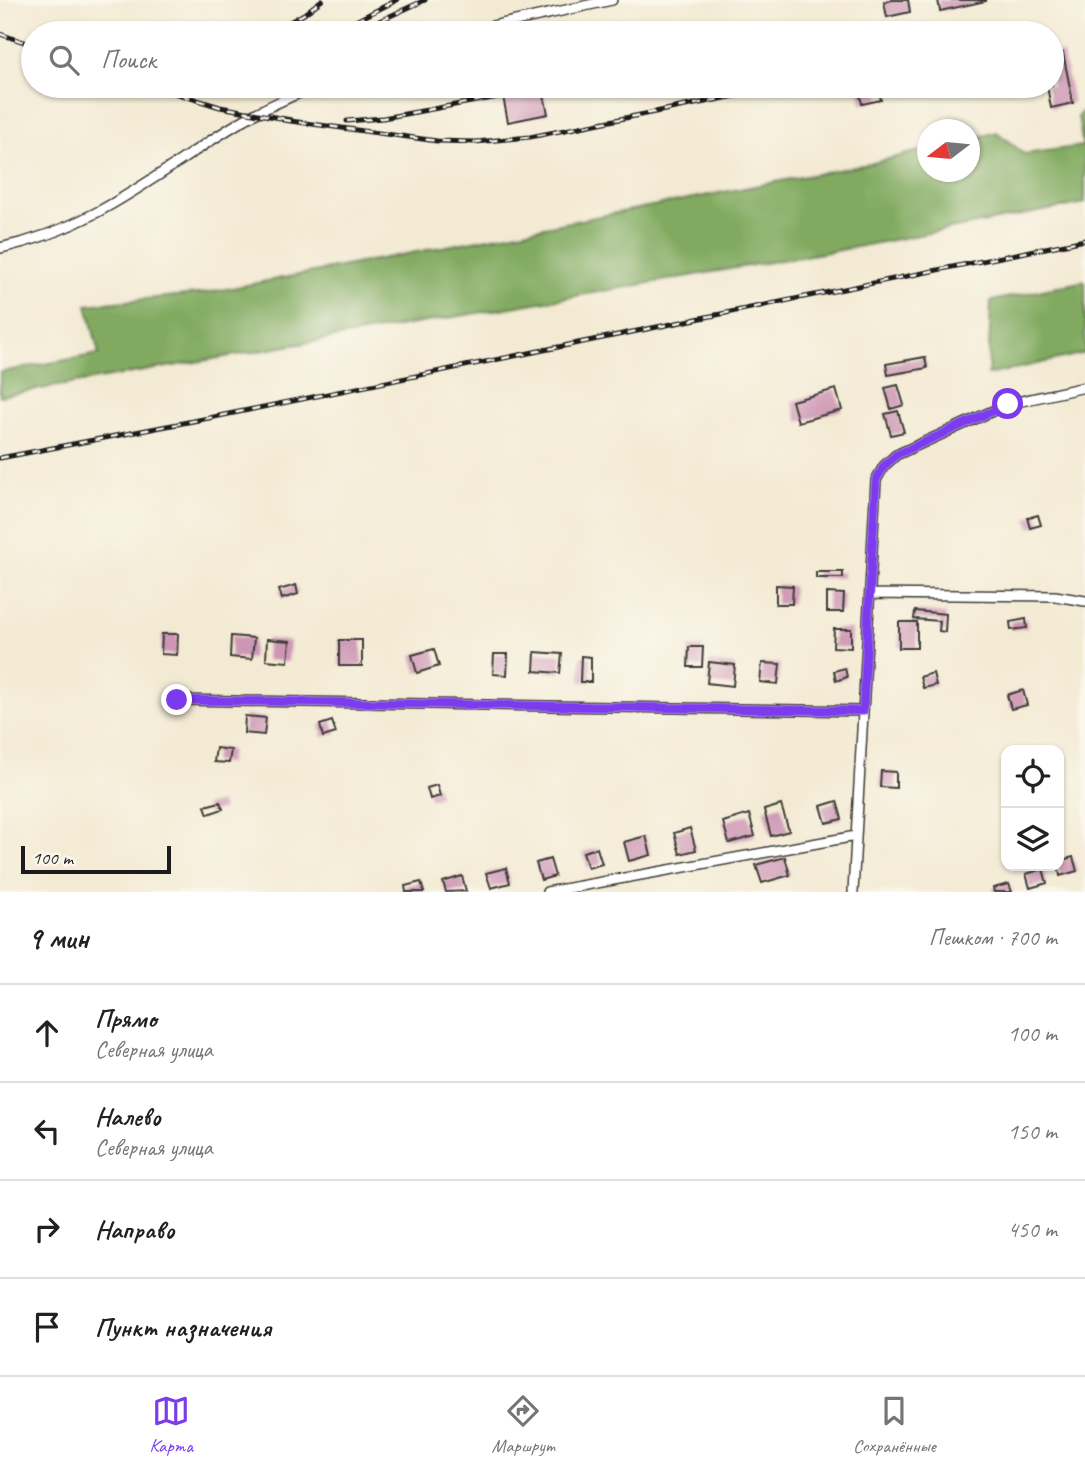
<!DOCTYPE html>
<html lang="ru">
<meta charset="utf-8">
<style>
:root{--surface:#fff;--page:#f2f2f2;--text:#202124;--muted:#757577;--line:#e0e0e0;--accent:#7c3aed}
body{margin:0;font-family:Caveat,sans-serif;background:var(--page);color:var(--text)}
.controls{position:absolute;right:21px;bottom:21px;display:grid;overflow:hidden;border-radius:14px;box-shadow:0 2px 5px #0004}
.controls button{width:63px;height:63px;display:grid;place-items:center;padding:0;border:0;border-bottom:2px solid var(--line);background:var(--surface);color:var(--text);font:35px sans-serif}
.compass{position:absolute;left:917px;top:119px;width:63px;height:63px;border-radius:50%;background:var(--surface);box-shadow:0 2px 5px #0004;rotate:254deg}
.scale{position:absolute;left:21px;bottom:18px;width:150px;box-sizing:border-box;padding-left:7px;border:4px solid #1c1c1c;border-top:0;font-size:19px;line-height:24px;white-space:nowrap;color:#1c1c1c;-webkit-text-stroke:5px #fbf7ec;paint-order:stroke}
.stop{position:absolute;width:21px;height:21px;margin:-16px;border:5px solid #7c3aed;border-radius:50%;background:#fff}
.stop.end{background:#7c3aed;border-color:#fff;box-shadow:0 2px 7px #0008}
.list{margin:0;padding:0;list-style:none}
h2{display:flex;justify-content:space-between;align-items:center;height:91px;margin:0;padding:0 28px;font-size:30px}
h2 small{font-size:23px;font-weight:400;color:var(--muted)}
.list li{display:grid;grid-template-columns:46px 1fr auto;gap:21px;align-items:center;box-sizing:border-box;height:98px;padding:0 28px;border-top:2px solid var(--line)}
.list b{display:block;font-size:26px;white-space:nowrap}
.list p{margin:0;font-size:23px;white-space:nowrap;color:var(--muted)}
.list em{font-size:23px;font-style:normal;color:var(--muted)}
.icon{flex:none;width:38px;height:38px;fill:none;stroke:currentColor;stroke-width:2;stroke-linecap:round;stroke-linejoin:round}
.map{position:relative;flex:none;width:1085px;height:892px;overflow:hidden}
.search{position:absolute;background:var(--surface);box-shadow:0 2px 5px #0004;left:21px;right:21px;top:21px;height:77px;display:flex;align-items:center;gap:18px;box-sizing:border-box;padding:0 24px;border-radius:38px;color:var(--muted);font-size:26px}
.sheet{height:483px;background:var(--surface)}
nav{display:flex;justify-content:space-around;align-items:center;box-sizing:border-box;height:98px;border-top:2px solid var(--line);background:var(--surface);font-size:19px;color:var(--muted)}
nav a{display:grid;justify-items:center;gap:4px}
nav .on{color:var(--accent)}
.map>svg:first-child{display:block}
</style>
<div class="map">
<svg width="1085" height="892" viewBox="0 0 1085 892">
<rect width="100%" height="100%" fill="#fbf7ec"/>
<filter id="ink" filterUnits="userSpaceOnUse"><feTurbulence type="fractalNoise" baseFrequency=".0143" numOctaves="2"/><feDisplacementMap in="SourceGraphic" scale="14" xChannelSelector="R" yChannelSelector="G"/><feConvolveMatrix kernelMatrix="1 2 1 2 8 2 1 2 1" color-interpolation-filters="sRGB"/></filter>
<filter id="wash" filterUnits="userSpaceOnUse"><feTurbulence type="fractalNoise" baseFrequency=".00686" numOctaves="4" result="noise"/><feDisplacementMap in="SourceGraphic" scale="28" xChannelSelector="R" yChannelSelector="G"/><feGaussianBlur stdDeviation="1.57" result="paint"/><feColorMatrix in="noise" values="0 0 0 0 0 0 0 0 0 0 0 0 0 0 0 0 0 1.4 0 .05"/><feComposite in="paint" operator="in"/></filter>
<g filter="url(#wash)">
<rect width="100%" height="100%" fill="#f3ead3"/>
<path fill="#81aa60" stroke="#4e633e" stroke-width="2" d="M1085 109V203L851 248 0 396V372L99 354 87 305 206 293 873 163 927 149 928 172H970V139L997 132 1024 154 1083 146 1078 116Z
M1085 281V353L988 375 991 301Z"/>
<g id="blocks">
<path fill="#cd96b4" d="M892 0H908L910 12 887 17 884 2Z
M938 0H986V1L940 11Z
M1063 53 1073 103 1051 108 1047 86H1052V55Z
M501 86H542L548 114 508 122Z
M858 86H878L881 100 862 104Z
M925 357 927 368 888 375 886 364Z
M898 385 904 405 891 409 885 388Z
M836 389 842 410 798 422 792 401Z
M898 411 904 432 891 435 885 414Z
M1038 515 1041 525 1030 528 1027 518Z
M816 572H843V578H816Z
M296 585 298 594 282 599 279 590Z
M776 585 793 586 792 604H776Z
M827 593 844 594 843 612H827Z
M915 611 946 614 945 632 939 631 940 621 914 619Z
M1026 619 1027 628 1011 630 1010 622Z
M899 622H917V648H899Z
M834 629H851V648L833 647Z
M162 634H178L177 655 161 654Z
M231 636 254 638 252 659 230 657Z
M267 639 290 641 288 662 266 660Z
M339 640H362V666H339Z
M689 647H703L702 667H688Z
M434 649 439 666 417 673 412 655Z
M535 652 562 654 560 673 534 671Z
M494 654H508L507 675 493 674Z
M581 656 591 657V682H580Z
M709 662 735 665 733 686 707 683Z
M762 663 780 664 778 684 760 682Z
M845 668 847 677 836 681 834 671Z
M933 673 936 685 923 688 920 677Z
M1023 690 1027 705 1011 709 1007 695Z
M245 716 266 718 264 735 244 733Z
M332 721 336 733 323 737 320 725Z
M216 748 231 750 229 763 214 762Z
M881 771 896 772V788L880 787Z
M437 785 440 796 430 799 427 788Z
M837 801 842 819 826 823 821 806Z
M220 802 223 809 208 814 205 806Z
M781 805 789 831 771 836 764 810Z
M749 814 755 836 729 843 723 822Z
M690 828 696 850 680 854 674 833Z
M646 836 651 855 629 861 624 842Z
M597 848 602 864 588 868 583 852Z
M785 857 790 875 762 883 756 865Z
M1073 857 1077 871 1060 876 1058 866 1059 861Z
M550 859 555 876 541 880 536 863Z
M506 868 510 883 491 888 486 873Z
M1043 869 1047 883 1030 888 1026 874Z
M462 876 466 891 446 892 443 882Z
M421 882 424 892H406L405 886Z
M1009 884 1012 892H994L993 888Z"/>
</g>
</g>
<g filter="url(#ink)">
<use href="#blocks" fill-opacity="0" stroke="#3c3b37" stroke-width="2"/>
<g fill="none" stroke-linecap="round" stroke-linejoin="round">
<g stroke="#3c3b37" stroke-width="12">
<path id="street" d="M460 33 612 0
M0 248C97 228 160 170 242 121 265 107 291 97 315 86
M871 594 1055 596 1085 601
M177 700 863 711
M547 892 856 836
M853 892 876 480 884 466 896 455 1008 404 1085 387"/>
</g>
<use href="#street" stroke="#fff" stroke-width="9"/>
<g stroke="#1c1c1c" stroke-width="5">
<path id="rail" d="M270 33 304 14 322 0
M327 33 338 30 397 0
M353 33 425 0
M0 34 33 45
M152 86 220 107 291 120
M283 120 437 141 476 142 530 137 785 86
M347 121 383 118 559 86
M0 458 214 417 1085 240"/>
</g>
<use href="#rail" stroke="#fbf7ec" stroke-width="2.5" stroke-dasharray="8" stroke-linecap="butt"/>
</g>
</g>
<g fill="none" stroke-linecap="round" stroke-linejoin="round" filter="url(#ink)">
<path stroke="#7c3aed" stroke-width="9" d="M177 700 863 711 876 480 884 466 896 455 1008 404"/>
</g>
</svg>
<div class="controls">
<button><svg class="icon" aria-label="locate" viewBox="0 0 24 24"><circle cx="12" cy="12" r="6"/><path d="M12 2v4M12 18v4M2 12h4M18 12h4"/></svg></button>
<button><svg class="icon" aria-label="layers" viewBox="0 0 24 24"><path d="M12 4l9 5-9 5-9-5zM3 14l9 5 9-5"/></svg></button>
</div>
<svg class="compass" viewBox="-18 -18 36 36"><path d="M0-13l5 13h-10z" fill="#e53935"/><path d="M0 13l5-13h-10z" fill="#757577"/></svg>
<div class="scale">100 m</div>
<div class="stop" style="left:1008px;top:404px"></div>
<div class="stop end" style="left:177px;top:700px"></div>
<div class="search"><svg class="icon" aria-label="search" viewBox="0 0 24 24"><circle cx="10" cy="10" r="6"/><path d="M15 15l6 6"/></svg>Поиск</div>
</div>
<section class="sheet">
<h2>9 мин<small>Пешком · 700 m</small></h2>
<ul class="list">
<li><svg class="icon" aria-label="ahead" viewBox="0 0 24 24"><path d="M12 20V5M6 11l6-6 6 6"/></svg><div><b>Прямо</b><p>Северная улица</p></div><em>100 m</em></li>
<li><svg class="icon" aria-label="left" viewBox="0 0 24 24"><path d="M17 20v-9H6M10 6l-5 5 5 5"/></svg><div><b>Налево</b><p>Северная улица</p></div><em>150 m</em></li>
<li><svg class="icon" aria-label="right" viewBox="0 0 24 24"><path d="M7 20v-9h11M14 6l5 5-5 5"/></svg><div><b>Направо</b></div><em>450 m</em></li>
<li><svg class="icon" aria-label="arrive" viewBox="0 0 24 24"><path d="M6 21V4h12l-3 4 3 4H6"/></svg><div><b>Пункт назначения</b></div></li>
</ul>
</section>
<nav>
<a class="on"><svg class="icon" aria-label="map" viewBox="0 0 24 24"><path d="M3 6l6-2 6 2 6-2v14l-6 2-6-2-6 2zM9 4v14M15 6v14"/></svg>Карта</a>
<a><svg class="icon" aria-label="directions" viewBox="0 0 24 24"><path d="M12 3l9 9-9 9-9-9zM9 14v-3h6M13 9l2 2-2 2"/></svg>Маршрут</a>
<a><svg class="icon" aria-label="saved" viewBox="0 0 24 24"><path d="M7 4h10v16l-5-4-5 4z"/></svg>Сохранённые</a>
</nav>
